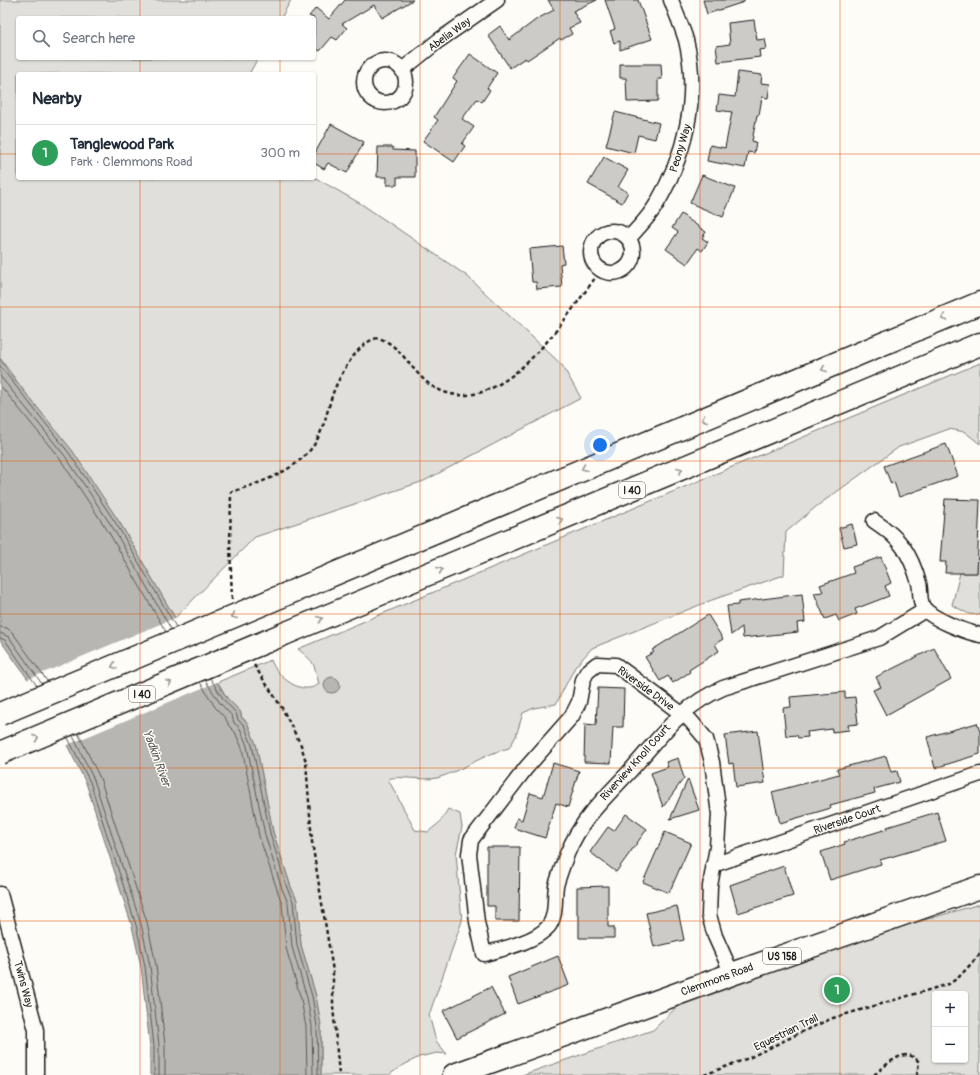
<!DOCTYPE html>
<meta charset="utf-8">
<style>
:root{--surface:#fff;--page:#f2f2f3;--text:#1f2937;--muted:#747a83;--line:#e0e1e3;--accent:#b45309}
body{margin:0;font-family:Pangolin,sans-serif;background:var(--page);color:var(--text)}
.controls{position:absolute;right:12px;bottom:12px;display:grid;overflow:hidden;border-radius:4px;box-shadow:0 1px 3px #0004}
.controls button{width:36px;height:36px;display:grid;place-items:center;padding:0;border:0;border-bottom:1px solid var(--line);background:var(--surface);color:var(--text);font:20px sans-serif}
.you{position:absolute;left:600px;top:445px;width:14px;height:14px;margin:-10px;border:3px solid #fff;border-radius:50%;background:#1a73e8;box-shadow:0 0 0 6px #1a73e833}
.badge{display:grid;place-items:center;width:26px;height:26px;border-radius:50%;background:var(--accent);color:#fff;font-size:13px;font-weight:700}
.pin{position:absolute;translate:-50% -50%;border:2px solid #fff;box-shadow:0 1px 4px #0006}
.list{margin:0;padding:0;list-style:none}
h2{display:flex;justify-content:space-between;align-items:center;height:52px;margin:0;padding:0 16px;font-size:17px}
h2 small{font-size:13px;font-weight:400;color:var(--muted)}
.list li{display:grid;grid-template-columns:26px 1fr auto;gap:12px;align-items:center;box-sizing:border-box;height:56px;padding:0 16px;border-top:1px solid var(--line)}
.list b{display:block;font-size:15px;white-space:nowrap}
.list p{margin:0;font-size:13px;white-space:nowrap;color:var(--muted)}
.list em{font-size:13px;font-style:normal;color:var(--muted)}
.icon{flex:none;width:22px;height:22px;fill:none;stroke:currentColor;stroke-width:2;stroke-linecap:round;stroke-linejoin:round}
.map{position:relative;flex:none;width:980px;height:1075px;overflow:hidden}
.search{position:absolute;background:var(--surface);box-shadow:0 1px 3px #0004;left:16px;top:16px;width:300px;height:44px;display:flex;align-items:center;gap:10px;box-sizing:border-box;padding:0 14px;border-radius:4px;color:var(--muted);font-size:15px}
.panel{position:absolute;background:var(--surface);box-shadow:0 1px 3px #0004;left:16px;top:72px;width:300px;height:108px;border-radius:4px}
.map>svg:first-child{display:block}
</style>
<div class="map">
<svg width="980" height="1075" viewBox="0 0 980 1075">
<rect width="100%" height="100%" fill="#fdfcf7"/>
<filter id="ink" filterUnits="userSpaceOnUse"><feTurbulence type="fractalNoise" baseFrequency=".025" numOctaves="2"/><feDisplacementMap in="SourceGraphic" scale="8" xChannelSelector="R" yChannelSelector="G"/><feConvolveMatrix kernelMatrix="1 2 1 2 8 2 1 2 1" color-interpolation-filters="sRGB"/></filter>
<g filter="url(#ink)">
<path fill="#e0dfdb" stroke="#7e7e7c" fill-rule="evenodd" d="M0 0H291L281 18H18V58H258L249 74H18V178L314 177 363 205 467 276 562 365 581 398 424 481 255 537 175 618 120 523 0 358Z
M980 363V444L965 432 949 429 899 447 817 506 786 532 784 575 712 600 592 648 575 667 556 704 534 708 523 713 516 736 509 748C483 754 462 771 437 778 423 781 397 775 388 779L415 830 428 832 440 822 448 809 460 814 462 827 456 854 462 921 429 1015 436 1041 447 1054 437 1053 419 1057 400 1067 389 1075H321V1026L316 996 301 945 297 900 291 887 273 832 256 744 247 722 242 718 240 711 227 698 218 682 271 660C277 677 302 697 319 684 313 661 315 663 298 649Z
M978 557H980V615L969 614 952 605 960 573H977Z
M980 904V1075H522L653 1030 699 985ZM935 994H965V1060H935Z"/>
<path fill="#b7b6b2" stroke="#797876" d="M0 358 7 370 72 450 120 523 182 630 227 698 240 711 242 718 247 722 256 744 273 832 291 887 297 900 301 945 316 996 321 1026V1075H150V1046L141 967 132 926 86 783 49 709 0 640Z
M324 685a8 8 0 1 1 16 0a8 8 0 1 1-16 0Z"/>
<path fill="#fdfcf7" d="M177 617 219 681 65 746 48 710 26 680Z"/>
<g fill="none" stroke-linecap="round" stroke-linejoin="round">
<path stroke="#5a5a58" stroke-width="1" d="M0 366 69 453 117 525 176 627
M0 376 65 456 113 528 171 629
M0 385 60 459 108 531 166 632
M0 627 7 628 13 633 47 681
M0 633 9 637 42 684
M0 638 5 640 37 686
M210 678 224 700 236 713 238 720 244 725 252 745 270 833 287 888 293 901 297 946 312 996 317 1026 318 1075
M205 680 220 703 232 716 234 723 240 728 247 746 265 835 282 889 288 903 292 947 307 998 312 1026 313 1075
M200 682 215 707 226 719 229 726 235 732 242 748 259 836 282 904 286 948 301 999 306 1027 307 1075
M78 733 100 778 147 922 156 965 165 1045V1075
M73 736 94 780 141 924 150 966 159 1045V1075
M68 738 90 782 136 925 145 966 154 1046V1075"/>
</g>
<path fill="#cccbc8" stroke="#1c1c1c" d="M345 0H413L382 18 374 5 342 24 347 28 337 40 332 37 320 51 314 47V18L309 16 316 8 329 19Z
M548 0H597L573 11 580 23 569 28 572 34 561 40 560 38 527 60 525 58 510 68 488 35 500 26 509 40 537 19 554 10Z
M605 0H638L652 39 620 50V41L614 43 610 31 615 29Z
M703 0H744V2L707 14Z
M754 20 757 40 765 39 767 49 759 50 760 57 718 62 716 46 730 44 728 23Z
M470 54 497 73 487 88 490 90 482 102 477 99 462 119 474 127 462 144 465 146 454 162 423 141 438 120 434 117 457 81 453 78Z
M620 64H661L662 79H658V101L627 102 626 78H620Z
M738 72 762 75 761 83 770 84 768 98 762 97 759 115H757L752 141 756 142 754 153 748 152 745 168 707 161 710 145 725 148 732 112 717 110 719 95 735 97Z
M615 112 659 123 655 139 638 135 634 153 606 146Z
M331 124 364 142 347 173 328 163 324 169 314 163V155Z
M378 147H393V150L415 151V177H397V185H387V177H377Z
M604 157 628 170 618 187 628 192 622 203 588 184Z
M702 175 735 188 723 217 690 203Z
M681 214 706 232 702 238 708 242 702 251 698 248 687 264 666 249 678 232 672 228Z
M562 246 564 263 560 264 562 287 537 289 536 282H532L529 249Z
M946 444 958 476 899 497 894 482 891 484 884 466Z
M945 499 980 500 977 573H945L946 562H940Z
M852 524 857 544 844 547 839 528Z
M881 557 891 583 885 586 889 596 855 609 857 614 839 621 836 615 825 619 814 593 823 592 820 585 854 573 852 567Z
M802 594 805 622 797 623 798 632 743 638 742 627 731 635 727 606 738 605V602Z
M708 615 723 639 715 644 719 651 689 670 690 672 673 683 668 676 660 681 645 657 654 652 652 650Z
M934 648 951 679 886 715 873 690 881 687 876 677Z
M598 688 624 689 623 727H613L611 763 584 762 585 724 596 725Z
M845 692V698L855 697 858 724 848 725 849 730 832 732V729L807 732 808 737 798 738 797 735 786 736 783 708 791 707 790 697Z
M977 723 980 732V754L935 768 927 737Z
M758 731 765 783 736 787 733 763 729 764 725 735Z
M886 756 891 772 897 771 900 782 874 789 875 793 830 805 831 808 780 823 772 792 839 774 837 769Z
M678 758 684 778 663 807 651 773 668 767 666 762Z
M553 763 579 771 568 807 556 803 545 838 514 828 517 818 522 820 530 793 543 797Z
M688 779 699 810 670 819Z
M937 812 946 841 880 860 881 864 830 880 821 852 845 844 844 842 887 829V827Z
M626 814 647 829 616 872 590 852 608 827 614 831Z
M665 832 691 843 669 893 643 882Z
M487 847H520L519 921H495V906H487Z
M784 866 793 896 738 913 730 885Z
M608 886V927H614V938H579V915H577V887Z
M677 906 684 940 654 947 646 913Z
M558 956 569 985 518 1004 508 977Z
M491 987 505 1014 457 1038 443 1011Z"/>
<g fill="none" stroke-linecap="round" stroke-linejoin="round">
<g stroke="#1c1c1c" stroke-width="17">
<path id="street" d="M364 82a21 21 0 1 1 42 0a21 21 0 1 1-42 0Z
M402 70 438 41 497 0
M591 252a21 21 0 1 1 42 0a21 21 0 1 1-42 0Z
M629 238C638 228 649 217 656 205 685 156 700 97 686 40 682 27 676 13 671 0
M874 521C900 538 910 552 919 583 921 591 919 600 923 607 931 619 966 632 980 635
M713 865 980 774
M0 894 36 1030V1075
M732 974 715 936 709 915 710 886 717 847 719 814 712 762 706 739 690 720 616 665 597 664 587 672 583 680 579 702 572 716 526 768 471 840 469 854 477 922 484 954C502 949 535 942 548 927 557 916 554 899 556 886 559 875 563 865 567 854 582 818 603 800 629 772 659 739 679 707 723 688L879 638 925 610"/>
</g>
<g stroke="#1c1c1c" stroke-width="25">
<path id="primary" d="M454 1075 732 974 980 887"/>
</g>
<g stroke="#1c1c1c" stroke-width="25">
<path id="highway" d="M270 601 980 303
M284 634 980 344"/>
</g>
<path stroke="#1c1c1c" stroke-width="2.5" stroke-dasharray="4 3" stroke-linecap="butt" d="M232 599 230 545 231 492C260 483 291 473 311 449 323 434 327 411 333 393 340 375 358 341 378 338 403 345 413 377 437 389 504 422 568 313 601 270
M254 665 282 708 301 745 306 762 312 842 333 971V1006L339 1075
M704 1075 751 1057 810 1028 833 1018 949 984 959 977 980 954
M874 1075C886 1066 905 1044 919 1062L917 1075"/>
<use href="#street" stroke="#fdfcf7" stroke-width="14"/>
<use href="#primary" stroke="#fdfcf7" stroke-width="22"/>
<use href="#highway" stroke="#fdfcf7" stroke-width="22"/>
<g stroke="#1c1c1c" stroke-width="25" stroke-linecap="butt">
<path id="highway-bridge" d="M0 714 270 601
M0 753 284 634"/>
</g>
<use href="#highway-bridge" stroke="#fdfcf7" stroke-width="22"/>
</g>
<defs><path id="oneway-chevron" d="M-2-3.5L2.5 0L-2 3.5" fill="none" stroke-width="1.6" stroke-linecap="round" stroke-linejoin="round"/></defs>
<g stroke="#989794">
<use href="#oneway-chevron" transform="translate(944 318) rotate(157)"/>
<use href="#oneway-chevron" transform="translate(824 369) rotate(157)"/>
<use href="#oneway-chevron" transform="translate(704 419) rotate(158)"/>
<use href="#oneway-chevron" transform="translate(584 468) rotate(157)"/>
<use href="#oneway-chevron" transform="translate(680 470) rotate(-23)"/>
<use href="#oneway-chevron" transform="translate(560 520) rotate(-22)"/>
<use href="#oneway-chevron" transform="translate(440 570) rotate(-22)"/>
<use href="#oneway-chevron" transform="translate(234 616) rotate(157)"/>
<use href="#oneway-chevron" transform="translate(320 619) rotate(-22)"/>
<use href="#oneway-chevron" transform="translate(114 666) rotate(158)"/>
<use href="#oneway-chevron" transform="translate(169 683) rotate(-23)"/>
<use href="#oneway-chevron" transform="translate(36 738) rotate(-23)"/>
</g>
</g>
<path fill="none" stroke="#e8590c" stroke-width="1" stroke-opacity="0.55" d="M140 0V18M280 0V18M420 0V1075M560 0V1075M700 0V1075M840 0V1075M140 58V74M280 58V74M0 154H18M314 154H980M140 178V1075M280 178V1075M0 307H980M0 461H980M0 614H980M0 768H980M0 921H980"/>
<g text-anchor="middle" stroke-width="3" stroke-linejoin="round" paint-order="stroke">
<g fill="#fdfcf7" stroke="#605f5e" stroke-width="1">
<rect x="619" y="482" width="26" height="16" rx="3"/>
<rect x="129" y="686" width="26" height="16" rx="3"/>
<rect x="763" y="948" width="38" height="16" rx="3"/>
</g>
<g font-size="10" font-weight="bold" fill="#1c1c1c">
<text x="632" y="494">I 40</text>
<text x="142" y="698">I 40</text>
<text x="782" y="960">US 158</text>
</g>
<g font-size="11" fill="#1c1c1c" stroke="#fdfcf7">
<text transform="translate(449 34) rotate(-36)" y="4">Abelia Way</text>
<text transform="translate(680 148) rotate(-73)" y="4">Peony Way</text>
<text transform="translate(646 688) rotate(36)" y="4">Riverside Drive</text>
<text transform="translate(635 762) rotate(-48)" y="4">Riverview Knoll Court</text>
<text transform="translate(847 819) rotate(-19)" y="4">Riverside Court</text>
<text transform="translate(717 979) rotate(-20)" y="4">Clemmons Road</text>
<text transform="translate(24 984) rotate(75)" y="4">Twins Way</text>
<text transform="translate(786 1032) rotate(-26)" y="4">Equestrian Trail</text>
</g>
<g font-size="12" font-style="italic" fill="#5a5a58" stroke="#fdfcf7">
<text transform="translate(157 758) rotate(70)" y="4">Yadkin River</text>
</g>
</g>
</svg>
<div class="controls">
<button>+</button>
<button>−</button>
</div>
<div class="you"></div>
<div class="pin badge" style="left:837px;top:990px;background:#2e9e5b">1</div>
<div class="search"><svg class="icon" aria-label="search" viewBox="0 0 24 24"><circle cx="10" cy="10" r="6"/><path d="M15 15l6 6"/></svg>Search here</div>
<section class="panel">
<h2>Nearby<small></small></h2>
<ul class="list">
<li><span class="badge" style="background:#2e9e5b">1</span><div><b>Tanglewood Park</b><p>Park · Clemmons Road</p></div><em>300 m</em></li>
</ul>
</section>
</div>
